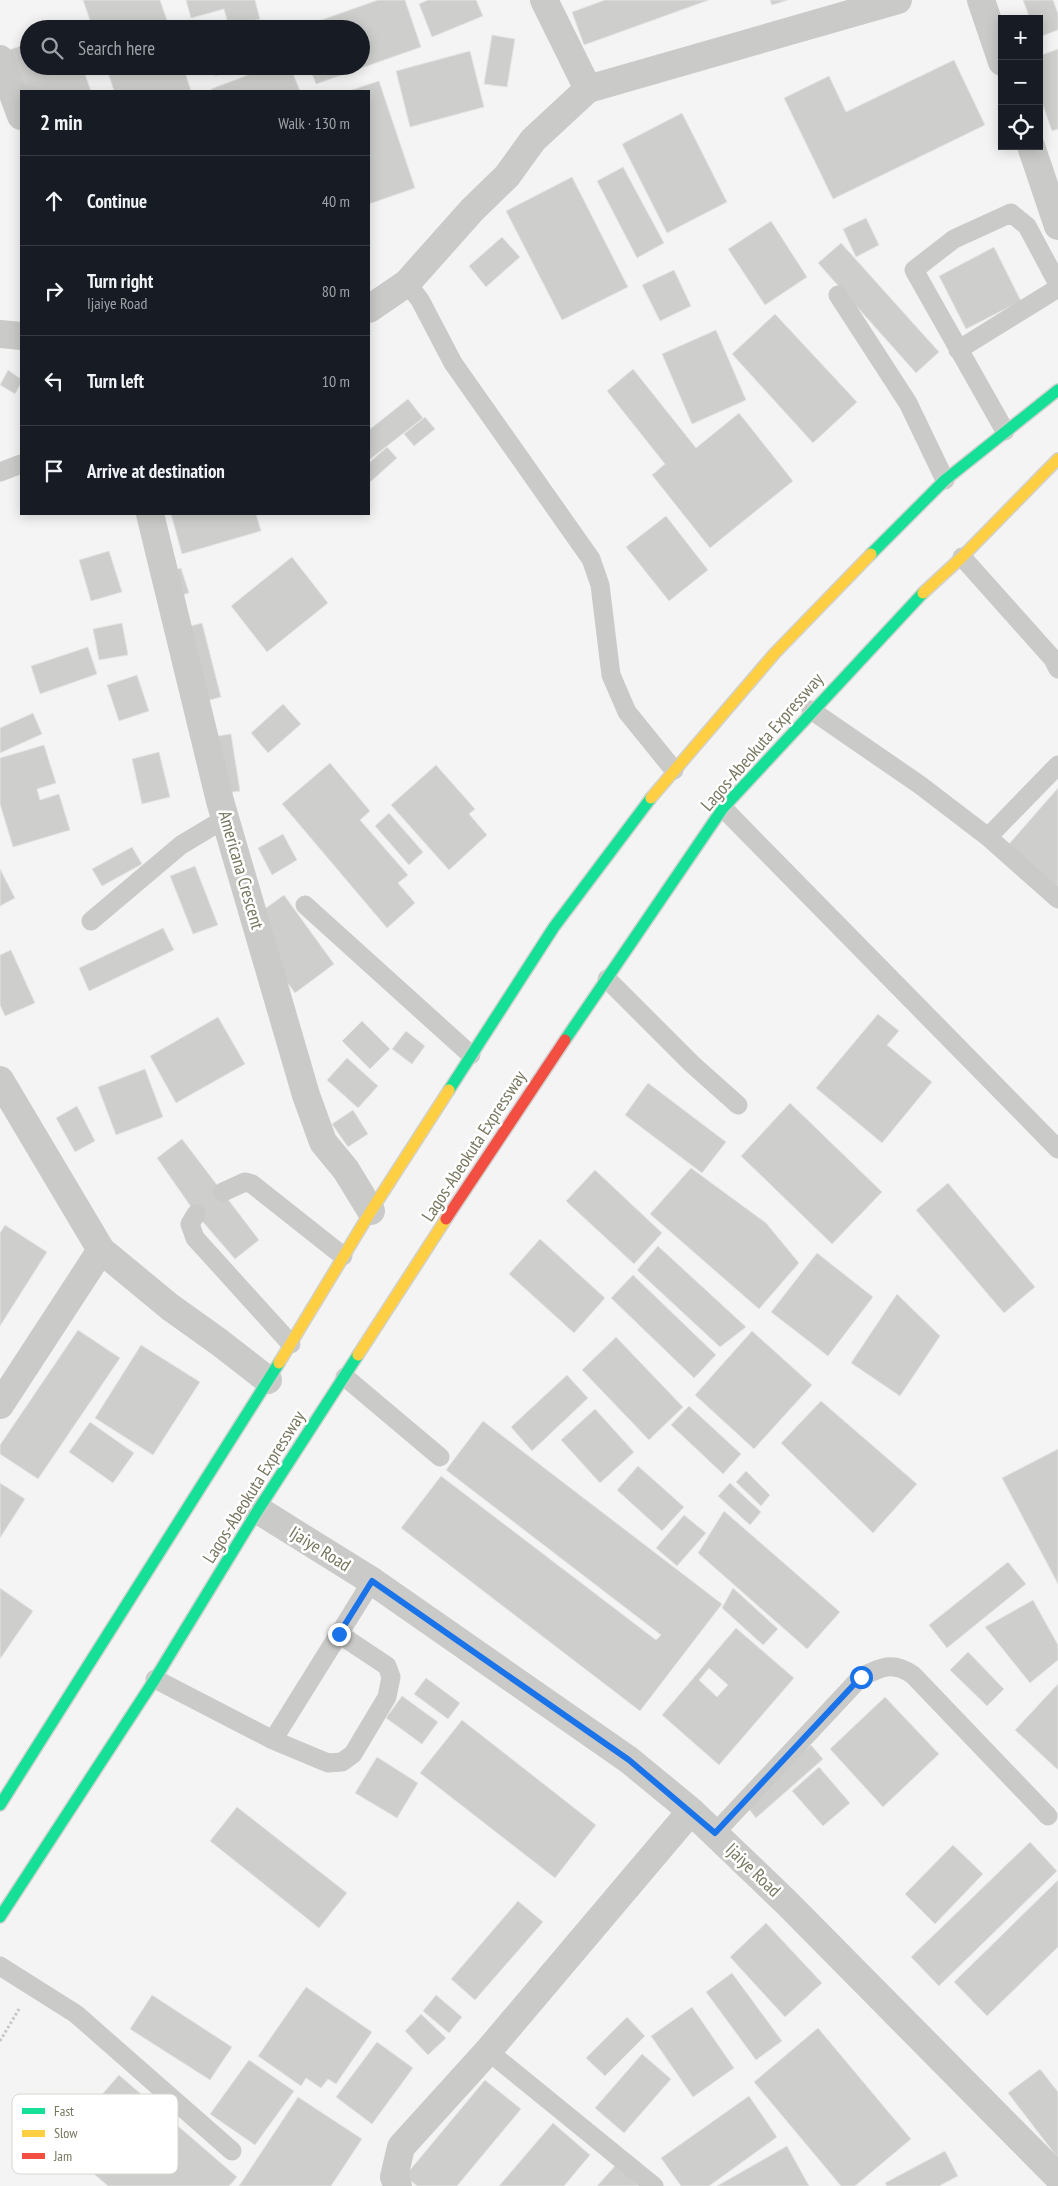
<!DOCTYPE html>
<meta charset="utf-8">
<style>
:root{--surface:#171b24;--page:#242831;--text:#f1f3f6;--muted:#9ea1a6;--line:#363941}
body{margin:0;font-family:"PT Sans Narrow",sans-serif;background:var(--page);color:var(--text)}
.controls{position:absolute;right:15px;top:15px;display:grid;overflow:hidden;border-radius:0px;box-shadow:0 2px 12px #0003}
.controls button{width:45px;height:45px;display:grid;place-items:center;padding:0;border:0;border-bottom:1px solid var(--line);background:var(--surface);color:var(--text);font:25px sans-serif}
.stop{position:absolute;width:15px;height:15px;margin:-11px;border:4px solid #1a73e8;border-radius:50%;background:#fff}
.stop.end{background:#1a73e8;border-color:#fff;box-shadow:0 1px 5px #0008}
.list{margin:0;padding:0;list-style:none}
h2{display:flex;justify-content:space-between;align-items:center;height:65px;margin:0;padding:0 20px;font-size:21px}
h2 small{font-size:16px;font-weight:400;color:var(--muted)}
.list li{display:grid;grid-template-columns:32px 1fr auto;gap:15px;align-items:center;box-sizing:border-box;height:90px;padding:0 20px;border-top:1px solid var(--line)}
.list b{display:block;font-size:19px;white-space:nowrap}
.list p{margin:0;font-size:16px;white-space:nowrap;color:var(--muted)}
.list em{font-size:16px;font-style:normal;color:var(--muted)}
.icon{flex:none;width:28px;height:28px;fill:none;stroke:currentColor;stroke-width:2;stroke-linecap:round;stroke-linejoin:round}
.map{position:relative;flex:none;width:1058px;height:2186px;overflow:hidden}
.search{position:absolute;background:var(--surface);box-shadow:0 2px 12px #0003;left:20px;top:20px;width:350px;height:55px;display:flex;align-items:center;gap:12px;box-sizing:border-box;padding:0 18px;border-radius:28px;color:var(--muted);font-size:19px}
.panel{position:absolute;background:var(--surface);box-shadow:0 2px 12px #0003;left:20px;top:90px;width:350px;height:425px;border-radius:0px}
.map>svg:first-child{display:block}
</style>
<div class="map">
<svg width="1058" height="2186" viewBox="0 0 1058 2186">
<rect width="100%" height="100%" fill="#f5f4f5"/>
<path fill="#cececc" stroke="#e4e4e4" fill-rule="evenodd" d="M83 0H160L170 29H93Z
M186 0H255L260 19 229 27 224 9 191 18Z
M378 0H405L421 47 316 84 309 66H361V29H296Z
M428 0H476L483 16 432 37 419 4Z
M605 0H709L584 45 572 12Z
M770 0H788L772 5Z
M1023 0H1053L1058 14V30L1039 37V19H1030Z
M266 21 268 29H225L247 22 249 26Z
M492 35 515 39 507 87 484 84Z
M29 43V66H82L91 91H24L9 50Z
M1058 49V129L1052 131 1039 94V56Z
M470 51 484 107 410 127 396 71Z
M954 60 985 125 833 199 784 98 829 76 846 112Z
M106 66H183L191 91H114Z
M212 66H248L215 76Z
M272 66H290L300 91H212L211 89Z
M379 81 415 188 369 204V91H349Z
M682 113 727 202 667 233 622 144Z
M623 167 664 243 637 258 597 181Z
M572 177 628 287 562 320 506 211Z
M866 218 879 245 856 257 843 229Z
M771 221 807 277 765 305 728 249Z
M502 237 520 257 486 287 469 266Z
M841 243 939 352 916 373 818 263Z
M994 247 1021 301 966 329 939 276Z
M674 270 691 306 660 321 642 285Z
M775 314 857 402 813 443 732 354Z
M716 330 746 400 692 424 662 354Z
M633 369 696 448 739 413 793 481 710 548 652 475 665 464 607 391Z
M8 370 21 379V383L15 394 0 385Z
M408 399 423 418 369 460V430Z
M425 417 435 429 414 446 404 434Z
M387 447 397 458 369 483V463Z
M171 514H256L261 531 182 554Z
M666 516 708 570 669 601 626 547Z
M109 551 122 592 91 601 79 560Z
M292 557 328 603 267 652 231 606Z
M181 568 189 593 167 600 159 575Z
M122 623 128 655 99 660 93 629Z
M202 623 221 697 199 703 180 629Z
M88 647 97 674 40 694 31 666Z
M137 675 149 711 119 721 107 685Z
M283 704 301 724 268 753 251 733Z
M33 713 42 734 0 753V728Z
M231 734 240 791 213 795 204 738Z
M44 745 56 783 37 789 40 800 59 794 70 830 13 847 0 804V758Z
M159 752 170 797 142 804 132 759Z
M330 763 370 811 360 820 408 875 398 883 415 903 387 928 282 804Z
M436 765 475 809 469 814 487 835 449 870 391 805Z
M1058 788V887L1009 844Z
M389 813 423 852 409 865 375 826Z
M283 834 297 860 272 875 258 848Z
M132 847 142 864 102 886 92 869Z
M195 866 218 925 193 934 170 876Z
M0 869 15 898 0 906Z
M284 895 334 964 295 993 244 924Z
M163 928 174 950 89 991 79 968Z
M11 950 35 1003 5 1016 0 1005V955Z
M878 1014 899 1031 887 1045 932 1082 882 1143 816 1088Z
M218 1017 245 1064 176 1103 150 1056Z
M362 1021 390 1049 370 1069 342 1041Z
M406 1031 425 1046 412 1064 392 1049Z
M347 1058 378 1086 358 1108 327 1080Z
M145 1069 163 1117 116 1135 98 1087Z
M648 1083 726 1142 702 1173 625 1115Z
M790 1103 882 1192 832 1244 741 1156Z
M77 1106 95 1141 75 1152 56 1118Z
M353 1110 368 1134 348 1147 332 1124Z
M182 1139 259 1240 235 1259 196 1214 157 1158Z
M691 1168 766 1223 799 1263 759 1309 650 1214Z
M595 1170 662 1233 634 1264 566 1201Z
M948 1183 1035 1287 1004 1313 916 1210Z
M5 1225 47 1252 0 1326V1233Z
M540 1239 605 1298 574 1333 509 1274Z
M658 1246 746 1327 720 1347 637 1270Z
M817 1253 873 1297 828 1356 771 1312Z
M633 1275 716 1355 694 1378 611 1298Z
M897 1294 940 1336 900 1396 851 1363Z
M78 1330 120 1358 38 1479 0 1454V1445Z
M752 1331 812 1385 754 1449 695 1395Z
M616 1337 683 1407 649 1440 582 1370Z
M141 1345 200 1382 153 1455 95 1418Z
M567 1375 588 1398 532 1451 511 1427Z
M821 1401 917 1484 873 1533 781 1443Z
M689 1406 741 1454 723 1474 671 1425Z
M595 1409 634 1452 600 1483 561 1440Z
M483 1421 722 1604 640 1711 401 1528 441 1476 656 1640 661 1635 446 1470Z
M90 1422 134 1453 113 1483 69 1452Z
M1058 1449V1584L1002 1478Z
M638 1466 684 1507 662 1531 617 1490Z
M746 1471 770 1495 761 1506 736 1482Z
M0 1483 25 1499 0 1538Z
M730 1483 761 1512 750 1525 718 1496Z
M724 1511 840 1612 807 1649 698 1553Z
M684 1515 706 1533 677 1566 656 1548Z
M1008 1562 1026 1584 947 1648 929 1625Z
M0 1588 33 1611 0 1659Z
M733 1588 778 1629 763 1645 722 1608Z
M1033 1600 1058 1645V1660L1030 1683 985 1627Z
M736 1628 794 1678 719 1765 662 1715ZM709 1668 728 1685 717 1697 699 1680Z
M968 1652 1004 1689 987 1706 950 1670Z
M426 1678 460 1703 448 1719 414 1694Z
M1058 1684V1770L1015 1730Z
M402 1696 438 1722 422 1744 386 1718Z
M885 1697 939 1754 883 1807 830 1749Z
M462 1720 596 1825 555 1878 420 1773Z
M811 1745 823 1759 756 1818 744 1803Z
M377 1757 418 1783 397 1818 355 1793Z
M819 1767 850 1803 823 1826 792 1791Z
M237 1807 347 1893 319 1928 210 1841Z
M1030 1842 1057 1871 939 1986 911 1957Z
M953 1845 983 1874 935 1924 905 1894Z
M1058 1880V1947L987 2016 954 1982Z
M518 1901 543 1922 475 2000 451 1979Z
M766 1923 822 1983 785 2017 730 1957Z
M732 1973 782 2041 756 2060 706 1992Z
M306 1987 372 2032 336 2084 328 2079 321 2088 306 2078 301 2086 258 2056Z
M152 1995 232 2047 210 2080 130 2029Z
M436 1995 462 2017 449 2033 423 2011Z
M692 2007 734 2068 693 2097 651 2036Z
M421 2014 446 2038 428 2055 405 2031Z
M627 2017 645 2036 605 2076 586 2058Z
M818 2028 911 2139 855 2186H841L754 2082Z
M377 2042 413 2068 372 2124 336 2097Z
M642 2054 671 2079 624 2133 595 2108Z
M249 2060 294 2091 255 2145 210 2114Z
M1040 2069 1058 2092V2158L1008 2093Z
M119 2075 237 2177 229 2186H108L59 2144Z
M485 2080 521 2109 457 2186H417L405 2176Z
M749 2096 777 2137 709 2186H681L661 2158Z
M298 2097 362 2139 331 2186H239Z
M553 2123 590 2155 564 2186H499Z
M787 2146 809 2186H717Z
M945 2151 958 2176 939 2186H887L885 2183Z
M616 2165 639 2186H597Z"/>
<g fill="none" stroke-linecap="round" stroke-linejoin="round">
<g stroke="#d1d1d0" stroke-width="14">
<path id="fast" d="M871 554 945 480 1058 390
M565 1040 723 808 923 593
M449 1090 554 927 651 798
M0 1805 279 1363
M0 1917 155 1679 258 1510 358 1355"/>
</g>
<g stroke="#d1d1d0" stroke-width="14">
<path id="slow" d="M923 593 962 557 1058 459
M651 798 775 653 871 554
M358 1355 446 1219
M279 1363 371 1211 449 1090"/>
</g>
<g stroke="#d1d1d0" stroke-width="14">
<path id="jam" d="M446 1219 565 1040"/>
</g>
<path stroke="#c7c7c5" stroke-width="3" stroke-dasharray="2.5 2.5" stroke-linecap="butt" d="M0 2041 19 2009"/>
<path stroke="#cacac8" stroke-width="19" d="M407 283 420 300 453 363 591 559 600 585 611 675 627 712 674 770
M838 295 908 403 945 480
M958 350 1058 288
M1005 431 914 270 954 239 1011 213 1027 226 1058 284
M0 472 21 464
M962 557 1053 659 1058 669
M811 710 920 785 988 837 1058 765
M723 808 1058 1149
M988 837 1058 899
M305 905 471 1055
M91 921 181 845 226 818
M607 979 692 1064 738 1105
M223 1192 245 1182 252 1184 343 1256
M196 1214 190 1224 195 1238 291 1344
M345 1377 440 1457
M155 1679 273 1740 328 1763 342 1762 353 1754 387 1697 391 1677 387 1666 339 1634
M273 1740 372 1581
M715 1833 861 1677C881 1667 893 1661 913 1675L1048 1816
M0 1966 76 2014 232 2151
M488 2051 654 2186"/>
<path stroke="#cacac8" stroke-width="28" d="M544 0 588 89
M981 0 1002 62
M0 59 21 116
M1031 146 1058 226
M369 309 407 283 472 210 507 176 533 140 588 89 898 0
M0 334 21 336
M150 514 220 801 306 1095 323 1142 346 1170 371 1211
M0 1080 101 1250 170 1307 219 1342 268 1380
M0 1405 101 1250
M258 1510 372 1581 629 1760 691 1811 786 1902 1058 2177
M398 2186 394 2177 401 2147 488 2051 691 1811"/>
<use href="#fast" stroke="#16e098" stroke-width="11"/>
<use href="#slow" stroke="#ffcf43" stroke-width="11"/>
<use href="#jam" stroke="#f24e42" stroke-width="11"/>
</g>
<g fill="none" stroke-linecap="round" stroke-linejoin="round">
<path stroke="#1a73e8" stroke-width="6" d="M339 1634 372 1581 629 1760 715 1833 861 1677"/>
</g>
<g text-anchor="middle" stroke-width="5" stroke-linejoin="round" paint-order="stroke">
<g font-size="18" fill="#77765e" stroke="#fff">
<text transform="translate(762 742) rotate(-49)" y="6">Lagos-Abeokuta Expressway</text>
<text transform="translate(241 870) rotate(74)" y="6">Americana Crescent</text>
<text transform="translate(474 1146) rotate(-57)" y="6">Lagos-Abeokuta Expressway</text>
<text transform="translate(254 1487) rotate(-58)" y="6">Lagos-Abeokuta Expressway</text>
<text transform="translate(320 1549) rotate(32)" y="6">Ijaiye Road</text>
<text transform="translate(753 1870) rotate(44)" y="6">Ijaiye Road</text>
</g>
</g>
<rect x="12" y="2094" width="166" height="80" rx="8" fill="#fff" stroke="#d6d6cf" stroke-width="1"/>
<rect x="22" y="2108" width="23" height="6" fill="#16e098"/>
<rect x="22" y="2130" width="23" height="7" fill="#ffcf43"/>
<rect x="22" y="2153" width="23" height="6" fill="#f24e42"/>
<g font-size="14" fill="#77765e">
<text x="54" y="2116">Fast</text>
<text x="54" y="2138">Slow</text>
<text x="54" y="2161">Jam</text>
</g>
</svg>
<div class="controls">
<button>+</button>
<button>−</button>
<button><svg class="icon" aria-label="locate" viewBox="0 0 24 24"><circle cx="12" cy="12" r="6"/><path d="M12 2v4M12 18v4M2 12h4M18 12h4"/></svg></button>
</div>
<div class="stop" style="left:861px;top:1677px"></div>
<div class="stop end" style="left:339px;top:1634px"></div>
<div class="search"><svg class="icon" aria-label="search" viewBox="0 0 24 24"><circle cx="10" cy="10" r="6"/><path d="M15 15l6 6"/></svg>Search here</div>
<section class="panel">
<h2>2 min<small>Walk · 130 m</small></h2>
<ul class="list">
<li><svg class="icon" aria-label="ahead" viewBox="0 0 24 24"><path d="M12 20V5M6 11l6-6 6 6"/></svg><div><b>Continue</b></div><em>40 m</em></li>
<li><svg class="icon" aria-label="right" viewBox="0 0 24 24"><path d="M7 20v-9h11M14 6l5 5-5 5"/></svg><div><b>Turn right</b><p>Ijaiye Road</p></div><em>80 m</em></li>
<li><svg class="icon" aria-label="left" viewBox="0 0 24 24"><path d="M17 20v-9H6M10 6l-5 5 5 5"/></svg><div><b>Turn left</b></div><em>10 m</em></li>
<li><svg class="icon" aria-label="arrive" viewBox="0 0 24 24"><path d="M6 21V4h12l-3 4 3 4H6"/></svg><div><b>Arrive at destination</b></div></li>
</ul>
</section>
</div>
